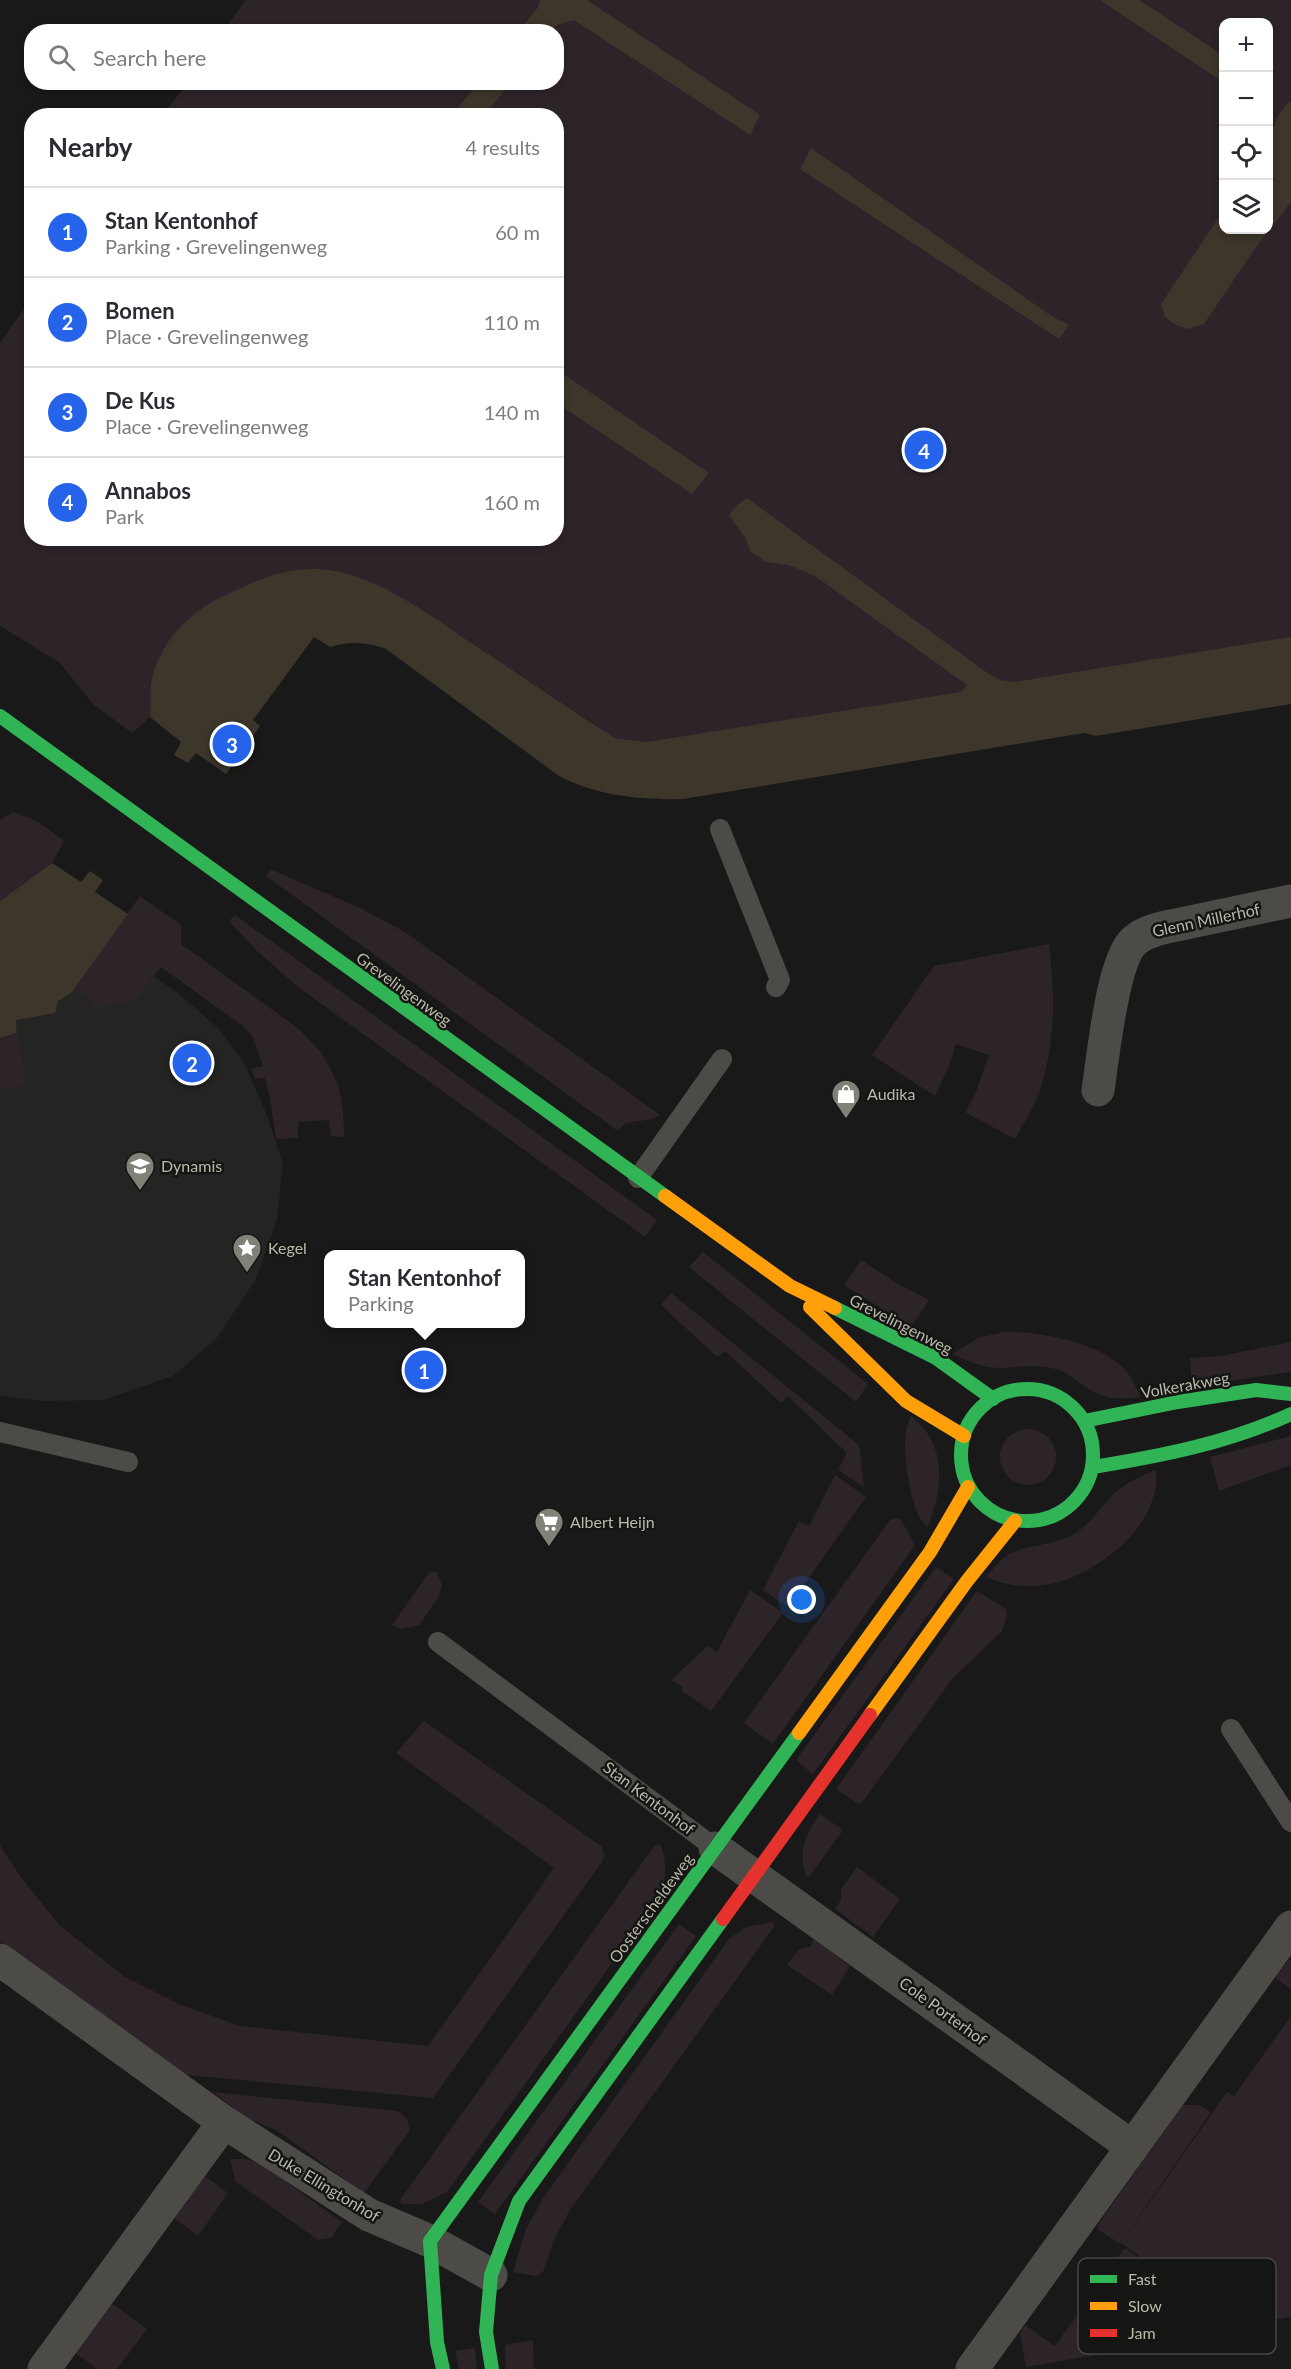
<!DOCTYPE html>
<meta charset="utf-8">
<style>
:root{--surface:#fff;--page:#f7f7f7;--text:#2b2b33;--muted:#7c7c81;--line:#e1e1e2;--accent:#2563eb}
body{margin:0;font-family:Lato,sans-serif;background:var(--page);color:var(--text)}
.controls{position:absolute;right:18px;top:18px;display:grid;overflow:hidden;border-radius:12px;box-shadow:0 3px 9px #0003}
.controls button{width:54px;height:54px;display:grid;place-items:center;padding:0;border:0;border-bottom:2px solid var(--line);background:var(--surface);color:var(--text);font:30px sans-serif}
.you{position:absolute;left:802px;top:1600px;width:21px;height:21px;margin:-15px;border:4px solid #fff;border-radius:50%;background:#1a73e8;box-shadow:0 0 0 9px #1a73e833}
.badge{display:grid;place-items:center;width:39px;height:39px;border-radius:50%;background:var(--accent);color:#fff;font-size:20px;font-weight:700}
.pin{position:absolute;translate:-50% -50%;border:3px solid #fff;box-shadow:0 2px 6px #0006}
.popup{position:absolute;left:324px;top:1250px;width:201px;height:78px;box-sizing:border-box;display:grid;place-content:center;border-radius:12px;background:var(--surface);filter:drop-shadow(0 2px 4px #0005);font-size:20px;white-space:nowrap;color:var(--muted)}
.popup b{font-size:22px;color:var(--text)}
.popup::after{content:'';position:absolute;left:50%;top:100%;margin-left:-12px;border:12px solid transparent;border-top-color:var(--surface)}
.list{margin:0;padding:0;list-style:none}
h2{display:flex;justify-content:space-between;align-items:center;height:78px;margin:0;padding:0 24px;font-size:26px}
h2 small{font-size:20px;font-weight:400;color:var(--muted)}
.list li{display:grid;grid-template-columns:39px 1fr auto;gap:18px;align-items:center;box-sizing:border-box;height:90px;padding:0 24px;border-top:2px solid var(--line)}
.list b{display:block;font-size:22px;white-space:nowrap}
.list p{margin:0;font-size:20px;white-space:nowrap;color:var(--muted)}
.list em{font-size:20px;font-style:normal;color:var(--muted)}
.icon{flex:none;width:33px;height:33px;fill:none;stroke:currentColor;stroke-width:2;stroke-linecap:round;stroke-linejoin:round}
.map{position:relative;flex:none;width:1291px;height:2369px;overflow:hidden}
.search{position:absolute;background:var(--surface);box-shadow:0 3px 9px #0003;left:24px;top:24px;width:540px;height:66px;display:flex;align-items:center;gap:15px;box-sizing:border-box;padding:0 21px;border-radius:24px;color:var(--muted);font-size:22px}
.panel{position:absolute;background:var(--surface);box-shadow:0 3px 9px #0003;left:24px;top:108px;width:540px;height:438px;border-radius:24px}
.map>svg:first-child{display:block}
</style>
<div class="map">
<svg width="1291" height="2369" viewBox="0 0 1291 2369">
<rect width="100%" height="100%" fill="#191919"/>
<path fill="#242523" d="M106 943 178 993 218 1028 244 1063 265 1110 283 1163 277 1219 256 1279 216 1339 173 1376 103 1400 42 1401 0 1396V1038L17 1033 16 1020 55 1008 57 1001 92 963Z"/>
<path fill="#2d242a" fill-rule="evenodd" d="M246 0H1291V650L658 752 640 741 615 738 428 615 385 589 151 706 150 717 132 733 93 704 59 662 0 626V343L31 299 32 538H556V116L163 115 187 83 556 82V32L223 31ZM1224 22H1268V230H1224Z
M13 812 37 821 64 841 52 863 0 901V820Z
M270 869 360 908 405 932 660 1115 653 1119 625 1123 618 1131 266 876Z
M140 896 181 925V944L299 1029 322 1053 338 1084 343 1110 344 1137 331 1136 329 1120 298 1122V1138L276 1139 270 1098 265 1078 255 1079 251 1069 263 1066 252 1036 243 1026 161 967 133 1002 93 1008 87 995 72 991Z
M235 915 657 1220 645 1237 298 987 256 950 229 921Z
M1049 944C1055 997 1056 1041 1039 1093 1033 1109 1023 1124 1015 1139L965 1112 976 1092 989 1055 956 1044 950 1064 935 1096 872 1055 934 966Z
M17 1033 26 1085 0 1089V1038Z
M703 1252 868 1384 856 1402 689 1267Z
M861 1260 898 1284 929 1300 911 1327 844 1285Z
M671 1293 859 1445 864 1487 838 1470 847 1453 788 1396 781 1403 725 1351 717 1357 661 1305Z
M1004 1332C1038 1331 1094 1342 1120 1365 1130 1373 1135 1386 1141 1397 1128 1398 1116 1400 1104 1396 1084 1390 1072 1372 1052 1368 1034 1364 1018 1367 1001 1368 983 1368 968 1361 953 1354L978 1338Z
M1291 1342V1372L1192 1386 1190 1358 1220 1356Z
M911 1416C948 1445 943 1487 928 1527 911 1518 905 1462 905 1443 905 1434 907 1425 911 1416Z
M1000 1457a28 28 0 1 1 56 0a28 28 0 1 1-56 0Z
M1291 1436V1465L1219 1491 1210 1457Z
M1156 1470C1161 1523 1105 1568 1059 1582 1036 1589 1008 1587 986 1577 993 1570 1000 1559 1009 1554 1028 1544 1054 1546 1074 1534 1092 1523 1102 1505 1116 1492 1128 1481 1142 1476 1156 1470Z
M835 1475 866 1497 788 1607 763 1590 799 1521 809 1526Z
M896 1518 901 1520 915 1545 773 1744 744 1723 890 1520Z
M936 1567 954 1579 813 1774 796 1760Z
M430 1571 436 1572 442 1585 438 1598 419 1625 401 1629 392 1625Z
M750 1590 783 1613 711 1711 681 1690 683 1687 671 1680 708 1646 717 1652Z
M977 1591 1006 1609 1007 1615 1002 1631 953 1678 860 1805 836 1789Z
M424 1721 601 1846 605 1855 602 1862 433 2098 187 2075 0 1941V1845L20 1876 59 1925 125 1977 181 2005 240 2026 428 2046 554 1868 396 1753Z
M820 1814 843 1830 809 1877H806C798 1852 805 1834 820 1814Z
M660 1844C668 1861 665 1877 662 1894L447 2192 422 2204H402L400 2200 655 1845Z
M857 1867 900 1899 873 1937 835 1909 841 1900V1889Z
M773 1922 774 1927 570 2210 555 2238 543 2272 536 2276 513 2272 526 2229 543 2198 729 1939 746 1927Z
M679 1924 696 1936 495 2214 478 2202Z
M814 1939 850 1966 832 1995 787 1965 799 1949 810 1947Z
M1291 1960V1989L1275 1978 1288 1961Z
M1291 2016V2317L1209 2331 1207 2328 1202 2296 1178 2283 1121 2243 1227 2092 1234 2096Z
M213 2092 398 2111 407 2119 410 2130 364 2193 278 2131 245 2117Z
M1183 2105H1199L1211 2112 1120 2244 1098 2229 1099 2223Z
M230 2159H245L259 2163 342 2222 331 2238 318 2240 235 2181Z
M203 2175 228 2193 198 2236 174 2218Z
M1125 2248 1176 2284 1183 2325 1173 2327 1159 2344 1026 2367 1020 2333 1025 2325 1055 2346Z
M111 2305H114L147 2329 117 2369H98L75 2353Z
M533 2340 534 2369H506L505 2345Z
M475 2348 477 2369H459L455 2351Z"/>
<path fill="#3c362b" d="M540 0H587L760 115 750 135 574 20 557 25 552 31H519L539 6Z
M1100 0H1139L1223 55V82Z
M478 83H511L484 115H452Z
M1291 101V202L1256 247 1204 324 1187 329 1174 324 1165 317 1161 304 1223 211 1224 230H1268C1268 193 1259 124 1291 101Z
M811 148 1053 317 1069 325 1059 339 800 169Z
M556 369 709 473 692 494 557 403Z
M747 498 989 674 1000 680 1015 682 1291 637V704L1096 736 1084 733 683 799C639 800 598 796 559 776L386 649C365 642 351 641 330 647L314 637 253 720 260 726 226 774 196 753 188 763 174 755 181 742 150 717C151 707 150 695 151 685 157 647 184 616 218 599 250 583 280 568 317 569 376 571 434 619 482 650 526 679 570 709 615 738L647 742 961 692 967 685 815 576 789 565 766 562 750 551 746 539 729 515 737 505Z
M52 863 81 882 90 871 103 880 95 892 128 914 71 993 58 1001 55 1013 16 1020 17 1033 0 1038V901Z"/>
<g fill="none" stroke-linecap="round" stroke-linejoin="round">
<path stroke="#4c4b47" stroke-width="20" d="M720 829 780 980 776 987
M638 1178 722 1059
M0 1432 128 1462
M438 1642 715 1848
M1231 1729 1291 1822"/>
<path stroke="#4c4b47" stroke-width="33" d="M1098 1090C1103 1058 1112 963 1133 942 1141 934 1151 931 1162 928L1291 901
M715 1848 1131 2146
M0 1960 224 2122 369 2215 430 2241 491 2275
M44 2369 224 2122
M972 2369 1291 1927"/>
<path stroke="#30b455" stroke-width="14" d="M0 716 665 1196
M835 1308 936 1358 993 1399
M961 1455a66 66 0 1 1 132 0a66 66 0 1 1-132 0Z
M1084 1421 1178 1402 1256 1390 1291 1394
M1093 1467C1161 1456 1228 1443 1291 1414
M443 2369 437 2342 430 2241 799 1733
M492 2369 486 2332 491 2275 519 2201 723 1919"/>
<path stroke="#ff9f0a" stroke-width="14" d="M665 1196 790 1286 835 1308
M810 1307 906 1401 964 1436
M870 1715 967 1581 1015 1521
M799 1733 930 1552 968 1487"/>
<path stroke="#e5322d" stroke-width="14" d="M723 1919 870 1715"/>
</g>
<defs>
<g id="shop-pin" transform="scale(1.5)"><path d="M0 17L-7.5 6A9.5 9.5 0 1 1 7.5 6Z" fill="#828177" stroke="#151513"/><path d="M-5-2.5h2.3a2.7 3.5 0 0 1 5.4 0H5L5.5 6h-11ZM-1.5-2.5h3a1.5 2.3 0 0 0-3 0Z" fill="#fff"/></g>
<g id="school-pin" transform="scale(1.5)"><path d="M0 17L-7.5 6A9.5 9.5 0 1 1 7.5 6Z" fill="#828177" stroke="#151513"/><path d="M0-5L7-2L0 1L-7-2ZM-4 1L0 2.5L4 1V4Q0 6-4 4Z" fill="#fff"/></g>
<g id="sight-pin" transform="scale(1.5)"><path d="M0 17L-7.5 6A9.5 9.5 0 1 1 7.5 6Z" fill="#828177" stroke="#151513"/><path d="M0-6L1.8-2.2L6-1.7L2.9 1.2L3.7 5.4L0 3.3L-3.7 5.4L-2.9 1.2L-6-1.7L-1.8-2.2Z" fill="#fff"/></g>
<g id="supermarket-pin" transform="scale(1.5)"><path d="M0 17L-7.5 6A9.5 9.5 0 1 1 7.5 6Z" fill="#828177" stroke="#151513"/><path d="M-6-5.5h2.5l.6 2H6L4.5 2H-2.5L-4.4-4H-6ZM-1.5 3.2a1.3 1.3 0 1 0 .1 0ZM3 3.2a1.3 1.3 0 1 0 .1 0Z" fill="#fff"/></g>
</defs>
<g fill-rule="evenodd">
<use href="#shop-pin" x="846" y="1094"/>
<use href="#school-pin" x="140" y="1166"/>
<use href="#sight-pin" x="247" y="1248"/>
<use href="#supermarket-pin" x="549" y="1522"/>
</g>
<g text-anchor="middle" stroke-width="5" stroke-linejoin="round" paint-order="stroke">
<g font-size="16" fill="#bab9aa" stroke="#151513">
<text transform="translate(1206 920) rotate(-12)" y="6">Glenn Millerhof</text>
<text transform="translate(404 989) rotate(36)" y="6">Grevelingenweg</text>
<text transform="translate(901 1324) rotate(27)" y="6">Grevelingenweg</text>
<text transform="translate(1185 1385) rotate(-10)" y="6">Volkerakweg</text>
<text transform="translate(649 1798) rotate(37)" y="6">Stan Kentonhof</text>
<text transform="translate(651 1908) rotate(-54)" y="6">Oosterscheldeweg</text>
<text transform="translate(943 2011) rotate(36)" y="6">Cole Porterhof</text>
<text transform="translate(324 2185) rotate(31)" y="6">Duke Ellingtonhof</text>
</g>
<g font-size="16" fill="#bab9aa" stroke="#151513" text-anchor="start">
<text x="867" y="1100">Audika</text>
<text x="161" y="1172">Dynamis</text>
<text x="268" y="1254">Kegel</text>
<text x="570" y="1528">Albert Heijn</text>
</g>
</g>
<rect x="1078" y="2258" width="198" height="96" rx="9" fill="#151513" stroke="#474640" stroke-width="1.5"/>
<rect x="1090" y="2275" width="27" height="8" fill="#30b455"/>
<rect x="1090" y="2302" width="27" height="8" fill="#ff9f0a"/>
<rect x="1090" y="2329" width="27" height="8" fill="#e5322d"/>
<g font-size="16" fill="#bab9aa">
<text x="1128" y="2285">Fast</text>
<text x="1128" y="2312">Slow</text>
<text x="1128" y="2339">Jam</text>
</g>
</svg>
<div class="controls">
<button>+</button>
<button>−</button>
<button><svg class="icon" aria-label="locate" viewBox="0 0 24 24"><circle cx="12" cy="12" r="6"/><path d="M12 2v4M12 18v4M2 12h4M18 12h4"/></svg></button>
<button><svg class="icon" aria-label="layers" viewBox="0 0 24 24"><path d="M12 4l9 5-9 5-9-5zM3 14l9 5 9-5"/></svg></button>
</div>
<div class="you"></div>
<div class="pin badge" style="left:424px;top:1370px">1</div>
<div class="popup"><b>Stan Kentonhof</b>Parking</div>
<div class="pin badge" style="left:192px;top:1063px">2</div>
<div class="pin badge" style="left:232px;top:744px">3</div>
<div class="pin badge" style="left:924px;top:450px">4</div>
<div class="search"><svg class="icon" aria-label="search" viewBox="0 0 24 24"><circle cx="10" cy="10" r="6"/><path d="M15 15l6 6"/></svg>Search here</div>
<section class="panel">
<h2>Nearby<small>4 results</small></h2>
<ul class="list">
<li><span class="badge">1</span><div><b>Stan Kentonhof</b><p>Parking · Grevelingenweg</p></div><em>60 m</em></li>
<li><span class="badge">2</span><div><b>Bomen</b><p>Place · Grevelingenweg</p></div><em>110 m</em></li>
<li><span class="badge">3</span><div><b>De Kus</b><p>Place · Grevelingenweg</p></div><em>140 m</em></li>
<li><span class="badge">4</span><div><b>Annabos</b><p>Park</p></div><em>160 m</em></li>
</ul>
</section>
</div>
